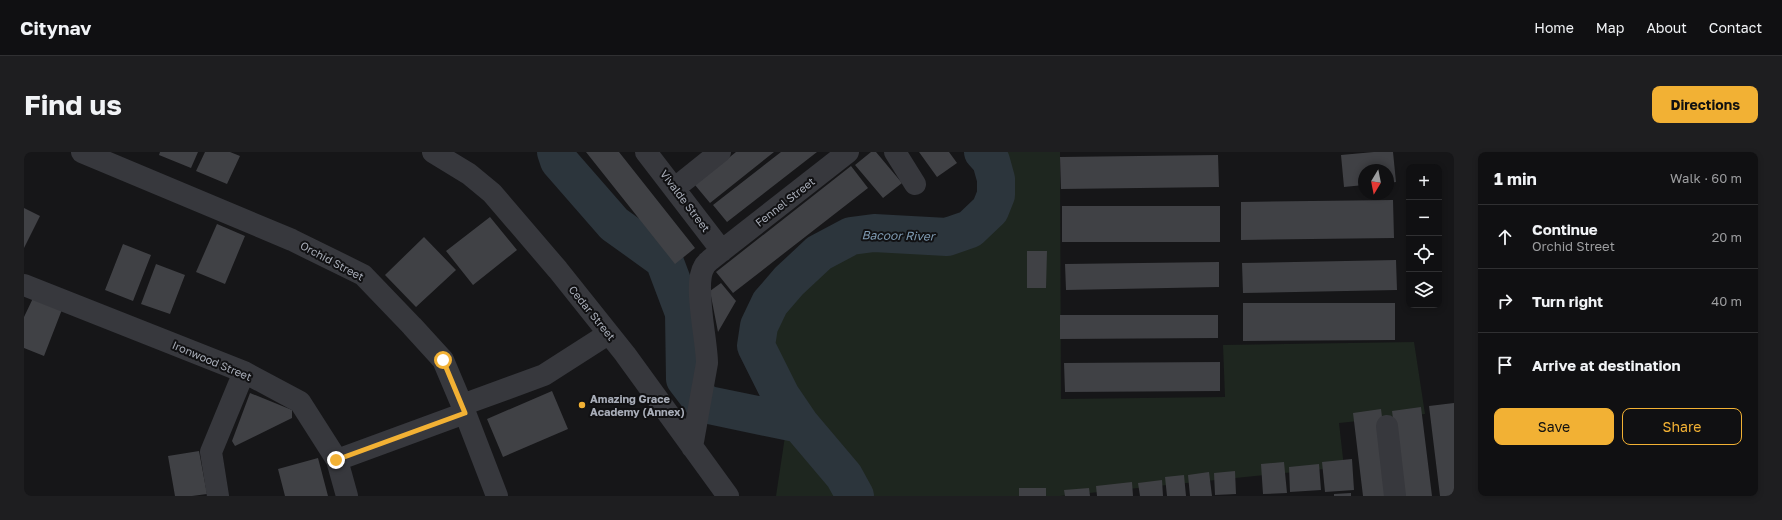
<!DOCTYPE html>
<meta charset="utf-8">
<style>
:root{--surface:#101012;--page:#1e1e20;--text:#f1f3f6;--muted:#9c9d9f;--line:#303032;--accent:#f2b134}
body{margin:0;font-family:"Golos Text",sans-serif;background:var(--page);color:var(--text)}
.controls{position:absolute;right:12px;top:12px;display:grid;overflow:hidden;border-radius:8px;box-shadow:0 2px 6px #0003}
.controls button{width:36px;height:36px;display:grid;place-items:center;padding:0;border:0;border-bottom:1px solid var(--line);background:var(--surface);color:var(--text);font:20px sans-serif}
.compass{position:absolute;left:1334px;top:12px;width:36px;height:36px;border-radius:50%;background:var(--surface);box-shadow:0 2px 6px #0003;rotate:190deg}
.stop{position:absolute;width:12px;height:12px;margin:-9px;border:3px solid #f2b134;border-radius:50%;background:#fff}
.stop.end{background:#f2b134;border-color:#fff;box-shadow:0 1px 4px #0008}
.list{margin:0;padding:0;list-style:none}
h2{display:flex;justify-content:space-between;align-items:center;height:52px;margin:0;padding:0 16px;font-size:17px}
h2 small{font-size:13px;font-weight:400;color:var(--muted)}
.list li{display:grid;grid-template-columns:26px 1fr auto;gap:12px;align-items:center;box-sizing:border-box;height:64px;padding:0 16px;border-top:1px solid var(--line)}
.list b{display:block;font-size:15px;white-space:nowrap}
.list p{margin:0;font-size:13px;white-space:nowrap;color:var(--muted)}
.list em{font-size:13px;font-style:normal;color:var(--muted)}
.actions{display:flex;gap:8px;padding:12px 16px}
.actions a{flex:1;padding:9px 0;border:1px solid var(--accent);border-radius:8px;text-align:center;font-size:14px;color:var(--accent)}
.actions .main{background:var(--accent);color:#111}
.icon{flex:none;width:22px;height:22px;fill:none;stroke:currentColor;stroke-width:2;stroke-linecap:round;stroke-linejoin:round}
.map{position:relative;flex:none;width:1430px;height:344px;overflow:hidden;border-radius:8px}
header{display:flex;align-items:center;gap:24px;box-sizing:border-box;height:56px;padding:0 20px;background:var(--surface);border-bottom:1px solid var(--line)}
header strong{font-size:19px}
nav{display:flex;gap:22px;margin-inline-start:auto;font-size:14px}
.intro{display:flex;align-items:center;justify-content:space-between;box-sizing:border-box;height:96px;padding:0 24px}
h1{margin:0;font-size:28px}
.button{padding:10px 18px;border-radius:8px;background:var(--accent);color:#111;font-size:14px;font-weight:700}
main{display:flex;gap:24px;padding:0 24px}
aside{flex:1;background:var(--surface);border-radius:8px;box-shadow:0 2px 6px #0003}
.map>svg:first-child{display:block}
</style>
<header>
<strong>Citynav</strong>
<nav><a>Home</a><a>Map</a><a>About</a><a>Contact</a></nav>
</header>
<div class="intro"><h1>Find us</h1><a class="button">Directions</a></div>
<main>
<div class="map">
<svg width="1430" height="344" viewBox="0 0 1430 344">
<rect width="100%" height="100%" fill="#161618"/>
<path fill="#1e261f" d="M940 0H1036L1037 247 1201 245 1199 193 1390 190 1401 262 1315 271 1320 315 1036 344H752L763 271 749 245 737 218 729 190 730 163 740 142 792 92 821 74 848 71 915 75 943 68 957 57C964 27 959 22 940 0Z"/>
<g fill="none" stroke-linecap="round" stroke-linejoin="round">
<path stroke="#2c353c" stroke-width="38" d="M532 0 535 9 590 72 640 108 660 161 661 227 680 252 776 272
M831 344 820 324 776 272 757 244 732 194 735 174 746 151 765 129 795 101 827 84 850 81 923 85 946 77 966 58 972 43V27L967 9 959 0"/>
</g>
<path fill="#404145" d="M136 0H174L167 16 135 3Z
M181 0H206L216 4 203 32 172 19Z
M562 0H595L671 96 651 112Z
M712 0H750L686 51 671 33Z
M757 0H793L703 70 689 53Z
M847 0H852L878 31 859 46 831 13Z
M895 0H925L933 11 913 25Z
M1350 0H1369L1372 30 1364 31V18H1340V33L1320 35 1317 3Z
M1194 3 1195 35 1037 37 1036 5Z
M827 14 844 36 709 141 692 120Z
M1369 48 1370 86 1217 88V50Z
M1038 54H1196V90H1038Z
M0 56 16 64 0 96Z
M466 65 493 98 449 133 422 99Z
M193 72 221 84 201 132 172 120Z
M400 85 432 118 392 155 361 123Z
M99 92 127 103 109 149 81 138Z
M1003 99H1023L1022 136H1003Z
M1372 108 1373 138 1219 141 1218 111Z
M1195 110V135L1042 138 1041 112Z
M132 112 161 123 146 162 117 152Z
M697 131 712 149 694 180 686 139Z
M11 142 39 155 20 204 0 196V165Z
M1219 151H1371V188L1219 189Z
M1036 163H1194V186L1036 187Z
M1196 210V239L1041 240 1040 211Z
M528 239 544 277 479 305 463 267Z
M226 241 268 258V266L211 294 208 289Z
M1430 251V344H1416L1405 254Z
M1397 255 1408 344H1379L1368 259Z
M1357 257 1368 344H1339L1329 261Z
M175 299 183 342 168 344H151L144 304Z
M294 306 304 344H261L254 317Z
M1328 307 1330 338 1301 340 1298 310Z
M1260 310 1263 341 1239 342 1237 312Z
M1295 312 1297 338 1266 340 1265 315Z
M1211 319 1212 342 1191 343 1190 321Z
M1185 320 1188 344H1166L1164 323Z
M1160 323 1162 344H1143L1141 325Z
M1138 328 1139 344H1116L1114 331Z
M1108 330 1109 344H1073L1072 334Z
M995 336H1022V344H995Z
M1065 336 1066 344H1041L1040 338Z
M1327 341V344H1310V342Z"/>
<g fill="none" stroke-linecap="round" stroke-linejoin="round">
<path stroke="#37383d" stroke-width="22" d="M58 0 268 88 339 123 388 174 419 208 438 253 473 344
M409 0 445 22 468 41 534 118 601 202 704 344
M622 0 698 99
M871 0 891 32
M651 36 696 0
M0 133 220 220 276 250 313 308 323 344
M438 253 520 223 584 182
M1363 274 1371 344
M668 295 683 211C683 188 669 132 680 115 681 112 684 110 686 108L824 0
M313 308 441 261
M194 344 187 300 220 220"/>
</g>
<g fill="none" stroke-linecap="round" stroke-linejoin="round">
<path stroke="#f2b134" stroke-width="5" d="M312 308 441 261 419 208"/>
</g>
<circle fill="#f2b134" stroke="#111113" stroke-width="1.5" cx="558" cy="253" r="4"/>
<g text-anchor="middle" stroke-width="4" stroke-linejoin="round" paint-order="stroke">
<g font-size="11" fill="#a8adb8" stroke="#111113">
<text transform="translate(661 49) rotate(53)" y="4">Vivalde Street</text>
<text transform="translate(761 50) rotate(-38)" y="4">Fennel Street</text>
<text transform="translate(308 109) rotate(28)" y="4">Orchid Street</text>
<text transform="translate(568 161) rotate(51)" y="4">Cedar Street</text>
<text transform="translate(188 209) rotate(23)" y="4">Ironwood Street</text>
</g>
<g font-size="11" font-weight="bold" fill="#a8adb8" stroke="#111113" text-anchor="start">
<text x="566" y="251">Amazing Grace<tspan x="566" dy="13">Academy (Annex)</tspan></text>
</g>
<g font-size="12" font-style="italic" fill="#7f9bb3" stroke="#111113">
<text transform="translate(874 84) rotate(1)" y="4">Bacoor River</text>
</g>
</g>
</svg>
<div class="controls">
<button>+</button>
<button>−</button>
<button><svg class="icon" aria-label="locate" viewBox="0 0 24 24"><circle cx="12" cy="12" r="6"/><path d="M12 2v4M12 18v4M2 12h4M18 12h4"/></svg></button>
<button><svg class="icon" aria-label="layers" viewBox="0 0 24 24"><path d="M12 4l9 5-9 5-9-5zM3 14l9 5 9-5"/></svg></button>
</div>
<svg class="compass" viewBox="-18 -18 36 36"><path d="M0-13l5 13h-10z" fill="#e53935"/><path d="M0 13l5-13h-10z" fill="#9c9d9f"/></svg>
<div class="stop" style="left:419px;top:208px"></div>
<div class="stop end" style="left:312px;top:308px"></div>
</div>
<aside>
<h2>1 min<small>Walk · 60 m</small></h2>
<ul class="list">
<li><svg class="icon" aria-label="ahead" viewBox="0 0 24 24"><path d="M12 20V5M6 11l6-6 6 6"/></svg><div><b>Continue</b><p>Orchid Street</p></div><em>20 m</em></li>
<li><svg class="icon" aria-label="right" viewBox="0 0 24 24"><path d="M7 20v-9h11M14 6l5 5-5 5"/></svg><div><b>Turn right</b></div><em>40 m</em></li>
<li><svg class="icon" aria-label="arrive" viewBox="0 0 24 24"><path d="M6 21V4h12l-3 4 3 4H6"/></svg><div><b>Arrive at destination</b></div></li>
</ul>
<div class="actions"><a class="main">Save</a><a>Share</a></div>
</aside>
</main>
